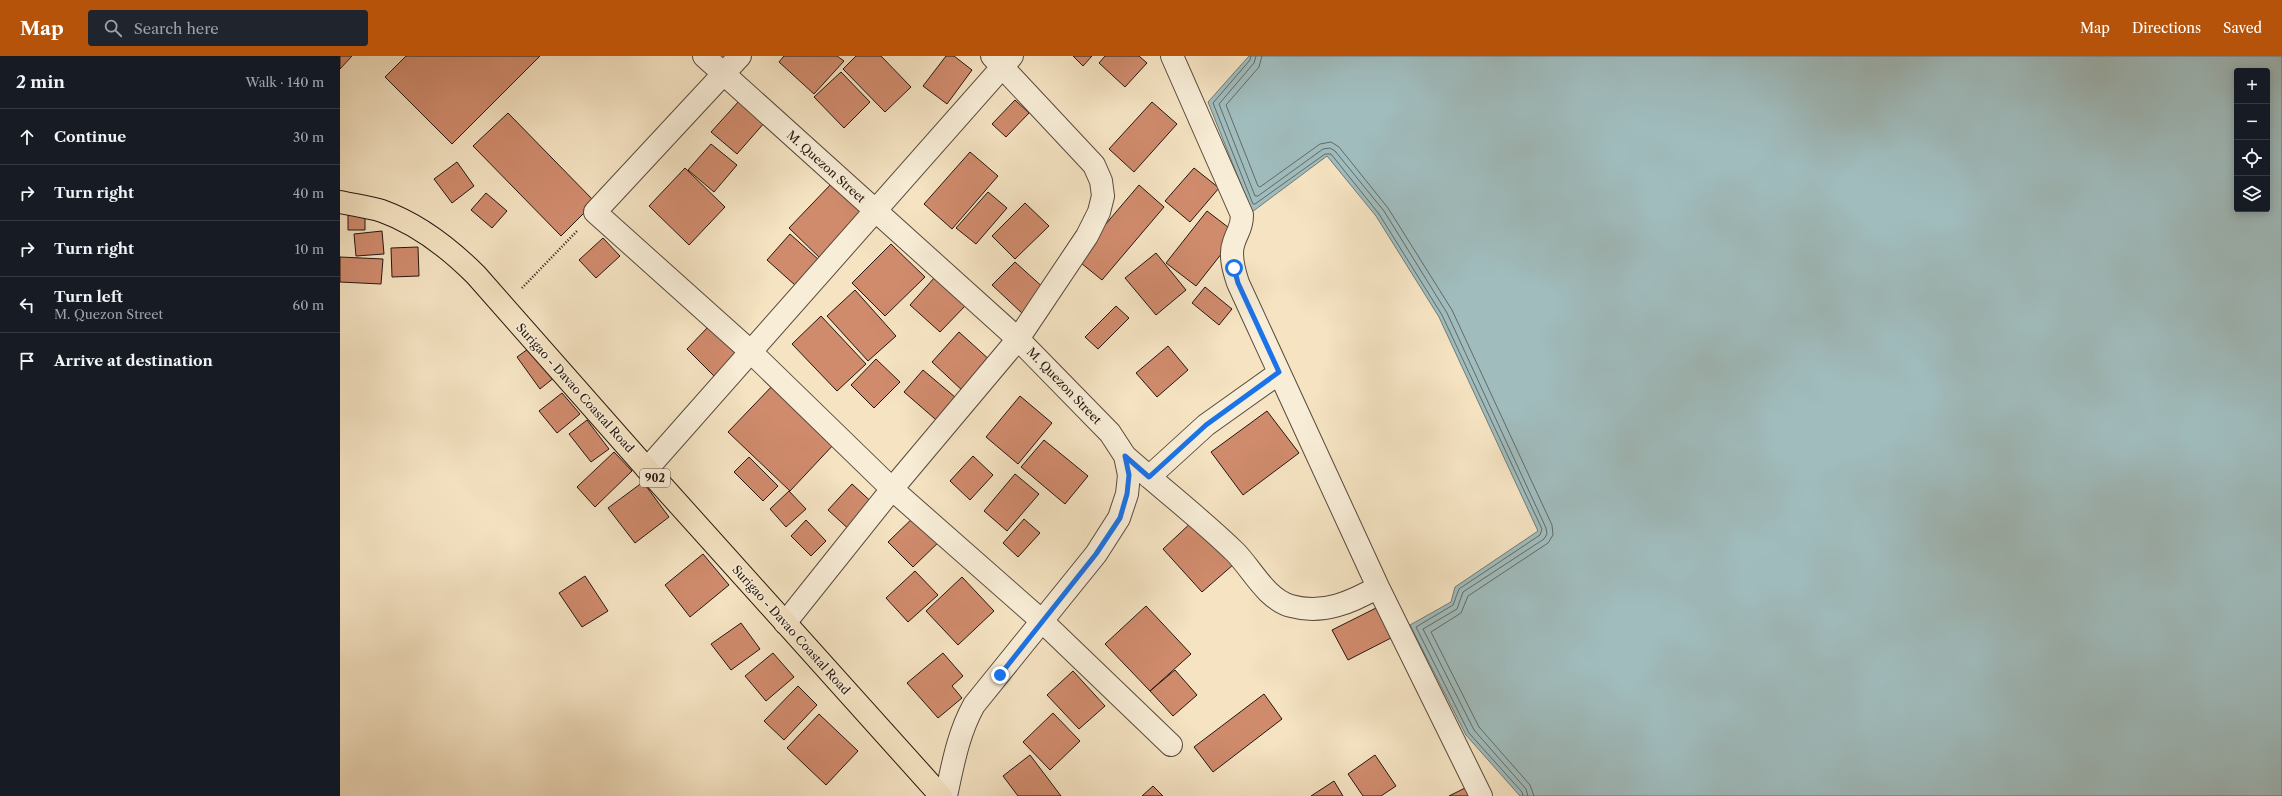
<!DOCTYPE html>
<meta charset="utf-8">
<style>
:root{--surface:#171b24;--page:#20242c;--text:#f1f3f6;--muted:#9ea1a6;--line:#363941;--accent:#b45309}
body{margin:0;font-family:"Libre Caslon Text",serif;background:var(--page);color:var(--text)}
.controls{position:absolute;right:12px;top:12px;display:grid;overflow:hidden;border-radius:4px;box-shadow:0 2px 10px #0003}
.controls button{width:36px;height:36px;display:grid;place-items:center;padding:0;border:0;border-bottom:1px solid var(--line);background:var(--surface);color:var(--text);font:20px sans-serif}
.stop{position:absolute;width:12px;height:12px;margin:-9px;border:3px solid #1a73e8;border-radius:50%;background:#fff}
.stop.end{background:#1a73e8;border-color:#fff;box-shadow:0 1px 4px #0008}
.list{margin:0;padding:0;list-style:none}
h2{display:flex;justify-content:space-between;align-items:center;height:52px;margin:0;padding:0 16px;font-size:17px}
h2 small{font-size:13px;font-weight:400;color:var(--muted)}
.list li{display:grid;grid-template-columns:26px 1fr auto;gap:12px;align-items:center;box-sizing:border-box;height:56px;padding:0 16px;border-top:1px solid var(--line)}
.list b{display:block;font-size:15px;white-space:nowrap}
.list p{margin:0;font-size:13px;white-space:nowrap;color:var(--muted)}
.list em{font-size:13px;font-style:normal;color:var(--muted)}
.icon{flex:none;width:22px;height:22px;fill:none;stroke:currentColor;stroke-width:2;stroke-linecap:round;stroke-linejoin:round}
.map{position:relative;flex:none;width:1942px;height:740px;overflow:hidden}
header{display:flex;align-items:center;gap:24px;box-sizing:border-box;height:56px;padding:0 20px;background:var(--accent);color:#fff}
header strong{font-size:19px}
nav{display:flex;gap:22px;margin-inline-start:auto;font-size:14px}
.search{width:280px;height:36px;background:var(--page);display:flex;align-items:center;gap:10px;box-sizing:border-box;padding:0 14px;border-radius:4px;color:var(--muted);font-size:15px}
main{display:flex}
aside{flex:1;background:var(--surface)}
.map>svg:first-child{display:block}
</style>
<header>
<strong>Map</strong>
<div class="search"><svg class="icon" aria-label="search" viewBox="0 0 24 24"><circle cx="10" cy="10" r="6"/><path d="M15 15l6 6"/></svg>Search here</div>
<nav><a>Map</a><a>Directions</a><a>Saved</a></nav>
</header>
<main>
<aside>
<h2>2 min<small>Walk · 140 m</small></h2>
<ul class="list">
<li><svg class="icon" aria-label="ahead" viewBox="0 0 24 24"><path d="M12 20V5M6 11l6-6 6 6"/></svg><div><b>Continue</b></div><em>30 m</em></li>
<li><svg class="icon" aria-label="right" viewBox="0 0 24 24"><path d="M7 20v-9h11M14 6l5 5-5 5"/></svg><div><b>Turn right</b></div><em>40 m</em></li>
<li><svg class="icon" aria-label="right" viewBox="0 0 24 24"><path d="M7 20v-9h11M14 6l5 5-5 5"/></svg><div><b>Turn right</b></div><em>10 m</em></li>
<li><svg class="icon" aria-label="left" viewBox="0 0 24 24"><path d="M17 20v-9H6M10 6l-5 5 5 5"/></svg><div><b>Turn left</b><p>M. Quezon Street</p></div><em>60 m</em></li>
<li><svg class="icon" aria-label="arrive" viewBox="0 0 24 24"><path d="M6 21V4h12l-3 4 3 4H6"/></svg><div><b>Arrive at destination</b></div></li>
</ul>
</aside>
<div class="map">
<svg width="1942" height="740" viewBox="0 0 1942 740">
<rect width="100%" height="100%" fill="#f5e3c2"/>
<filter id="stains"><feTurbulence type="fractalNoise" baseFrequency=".005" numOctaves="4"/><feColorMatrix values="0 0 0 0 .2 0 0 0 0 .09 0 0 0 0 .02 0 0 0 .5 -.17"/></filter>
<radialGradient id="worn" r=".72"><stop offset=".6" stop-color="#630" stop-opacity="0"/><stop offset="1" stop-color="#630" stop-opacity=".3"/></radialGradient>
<path fill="#a0bcbd" stroke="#6f7a78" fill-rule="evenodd" d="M909 0H1942V740H1180L1126 679 1070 569 1111 546 1115 531 1198 475 1099 261 1036 160 987 100 912 156 868 46ZM1897 15H1927V153H1897Z"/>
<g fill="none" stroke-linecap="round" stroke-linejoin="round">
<path stroke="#626a66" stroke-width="1" d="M911 0 910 4 873 47 913 148H915L985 98H991L1039 158 1102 259 1202 473 1200 479 1119 533 1113 549 1076 571 1129 677 1182 736 1183 740
M916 0 914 7 879 48 915 140H918L983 93 990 92 995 95 1044 155 1107 257 1206 472 1207 478 1204 483 1123 536 1117 553 1083 573 1134 674 1186 733 1188 740
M922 0 919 11 886 49 918 130 920 131 980 88 991 86 999 91 1048 152 1112 254 1212 469 1213 479 1208 487 1128 540 1121 557 1091 576 1139 671 1190 729 1194 740"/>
</g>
<path fill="#d08b6d" stroke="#251710" d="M0 0H12L0 13Z
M66 0H200L112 88 45 21Z
M444 0H497L504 5 474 38 439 6Z
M516 0H541L571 31 545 56 503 13Z
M606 0H614L632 14 607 48 583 30Z
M733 0H752L743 10Z
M765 0H799L807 7 785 31 759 7Z
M501 16 530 46 504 72 474 41Z
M400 44 425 66 397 98 371 76Z
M675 44 689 57 666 81 652 68Z
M812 46 837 68 794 116 769 93Z
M168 57 255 146 221 180 133 90Z
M371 88 397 109 374 136 348 114Z
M630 96 658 120 612 173 584 148Z
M117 106 134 130 112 147 94 123Z
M345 112 385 151 349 189 309 150Z
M854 112 879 132 850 166 825 145Z
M493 126 528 159 483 205 449 172Z
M799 129 824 151 762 224 736 203Z
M648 136 667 152 636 188 616 172Z
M146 137 167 155 152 172 131 154Z
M685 147 709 170 675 203 652 180Z
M867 155 897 178 856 230 826 207Z
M8 156H25V174H8Z
M42 175 44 198 16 200 14 178Z
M450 178 479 204 456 230 427 204Z
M263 182 280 200 256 222 239 204Z
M551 188 585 221 545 260 512 227Z
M78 191 79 220 52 221 51 192Z
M816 197 846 234 816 259 785 222Z
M0 201 43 203 41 228 0 226Z
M675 206 706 234 683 258 652 229Z
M595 221 626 249 600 276 570 249Z
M865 231 892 253 879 269 852 247Z
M515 234 556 280 528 305 487 260Z
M776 250 789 262 758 293 745 281Z
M481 260 526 308 497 335 452 288Z
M369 270 401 300 378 324 347 293Z
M619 276 652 306 624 336 592 306Z
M192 290 215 321 200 333 177 301Z
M828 290 848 314 817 341 796 317Z
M536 303 560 326 534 352 511 329Z
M583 314 622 347 602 369 564 336Z
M435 327 496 386 450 435 388 376Z
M222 337 240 358 217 377 199 355Z
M680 340 712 367 678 408 646 381Z
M927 355 959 397 903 439 871 396Z
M247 364 269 393 251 406 229 378Z
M704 384 748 420 725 448 681 411Z
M274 396 292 415 255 451 237 431Z
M633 400 653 419 630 444 610 425Z
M409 401 438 430 423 445 394 416Z
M675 418 699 438 667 475 644 455Z
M303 426 329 461 295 487 268 452Z
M512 428 537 451 513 477 488 454Z
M449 435 466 453 446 471 430 453Z
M578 457 603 482 573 511 548 486Z
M684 463 700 477 678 501 663 487Z
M466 464 486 485 471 500 451 480Z
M854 464 894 508 862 536 823 493Z
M363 498 389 529 350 561 325 529Z
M575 515 598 539 568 566 546 542Z
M245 520 268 555 242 571 219 537Z
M622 521 654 555 618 589 586 555Z
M806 550 851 598 810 635 765 588Z
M1036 552 1051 582 1008 604 992 574Z
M401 567 420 593 391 614 371 588Z
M433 597 454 621 426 645 405 620Z
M603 597 623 620 612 630 622 642 598 662 567 627Z
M835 614 857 639 833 660 810 635Z
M733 615 765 650 739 673 707 639Z
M458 630 477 649 444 684 424 665Z
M924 638 942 663 873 716 854 691Z
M713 657 740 685 710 714 683 686Z
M479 658 518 695 486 729 447 692Z
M690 699 721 740H678L663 720Z
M1035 699 1056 730 1041 740H1023L1008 718Z
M994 725 1003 740H971Z
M813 730 823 740H802Z
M1129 730 1134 740H1109Z"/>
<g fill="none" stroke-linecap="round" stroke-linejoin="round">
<g stroke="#594a3c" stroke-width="24">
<path id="minor" d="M364 0 678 283 770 377 785 400 789 419 787 438 779 462 756 498 634 649C618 678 613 708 606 740
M400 0 255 156 410 295 552 433 703 566 831 689
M832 0 902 159C902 172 898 174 894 186 889 199 894 215 898 227L1038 531 1141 740
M785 400C821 432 860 462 895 496 912 513 926 543 951 550 983 559 1012 546 1038 531
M307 413 672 0
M809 421 866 369 939 317
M445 567 552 433 678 283 747 180 759 156 763 140 761 125 754 109 652 0"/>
</g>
<g stroke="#251710" stroke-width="24">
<path id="highway" d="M0 146C14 149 29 151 42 155 78 168 110 193 136 219L307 413 601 740"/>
</g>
<path stroke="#251710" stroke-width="2.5" stroke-dasharray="1 2" stroke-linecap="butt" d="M182 232 238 174"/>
<use href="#minor" stroke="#f8edd7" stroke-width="22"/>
<use href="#highway" stroke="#f5e3c2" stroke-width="22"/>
</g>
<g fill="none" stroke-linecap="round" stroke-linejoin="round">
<path stroke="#1a73e8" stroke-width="5" d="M660 619 756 498 780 462 787 438 789 419 785 400 809 421 866 369 939 316 898 227 894 212"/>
</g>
<g text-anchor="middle" stroke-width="3" stroke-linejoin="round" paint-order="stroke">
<rect fill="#f8edd7" stroke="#64574c" stroke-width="1" x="300" y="413" width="30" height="18" rx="3"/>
<g font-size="11" font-weight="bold" fill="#251710">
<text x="315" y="426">902</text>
</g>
<g font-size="12" fill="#251710" stroke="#f8edd7">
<text transform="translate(486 111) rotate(42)" y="4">M. Quezon Street</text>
<text transform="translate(724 330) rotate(46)" y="4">M. Quezon Street</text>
<text transform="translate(235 332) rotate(48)" y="4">Surigao - Davao Coastal Road</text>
<text transform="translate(451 574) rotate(48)" y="4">Surigao - Davao Coastal Road</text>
</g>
</g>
<rect width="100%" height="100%" filter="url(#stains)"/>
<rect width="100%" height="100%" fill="url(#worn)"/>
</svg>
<div class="controls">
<button>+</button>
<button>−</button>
<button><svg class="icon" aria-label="locate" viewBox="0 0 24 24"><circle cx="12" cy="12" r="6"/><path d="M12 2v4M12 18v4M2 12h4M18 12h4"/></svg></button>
<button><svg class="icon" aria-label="layers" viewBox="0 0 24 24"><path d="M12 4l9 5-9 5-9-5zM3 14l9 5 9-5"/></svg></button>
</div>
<div class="stop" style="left:894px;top:212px"></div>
<div class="stop end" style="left:660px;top:619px"></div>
</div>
</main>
